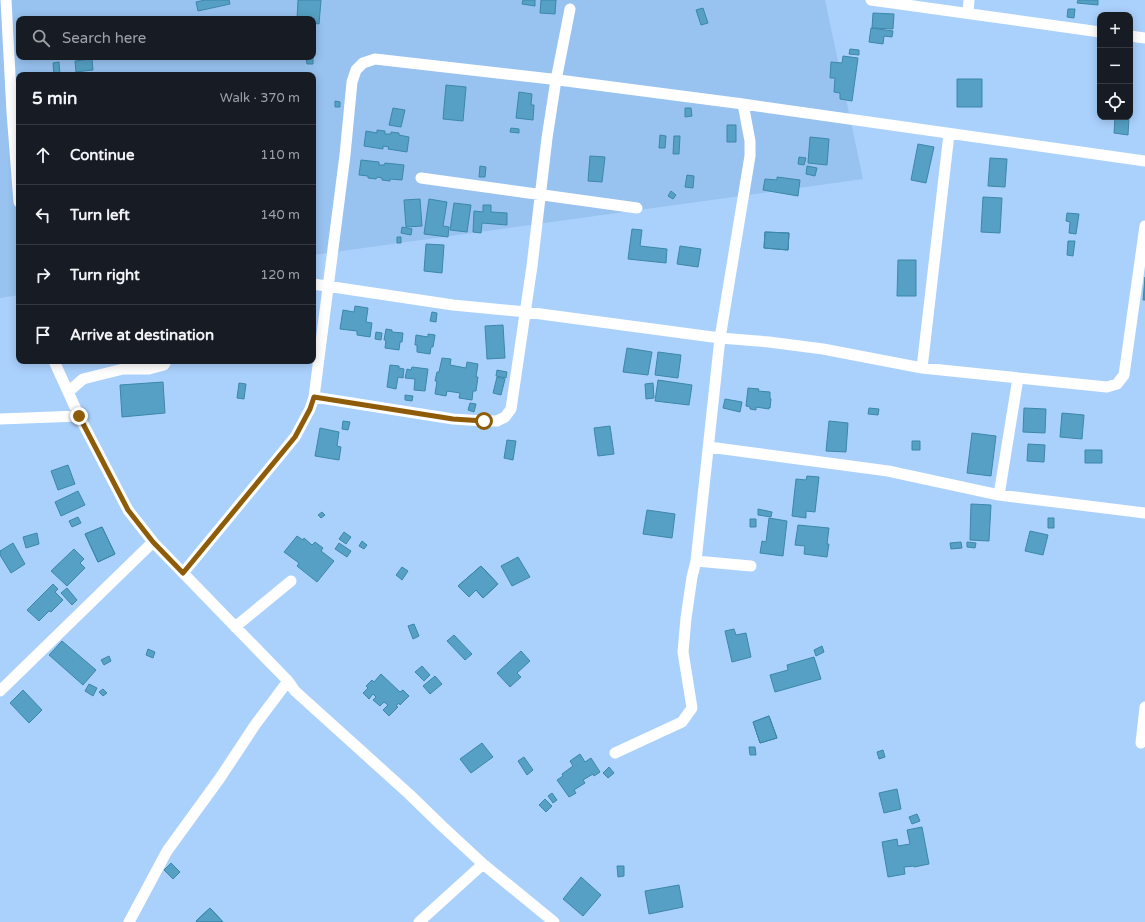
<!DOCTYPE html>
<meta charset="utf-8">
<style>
:root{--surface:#171b24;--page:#242831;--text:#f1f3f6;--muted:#9ea1a6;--line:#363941}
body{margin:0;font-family:"Varela Round",sans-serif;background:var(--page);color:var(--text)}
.controls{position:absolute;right:12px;top:12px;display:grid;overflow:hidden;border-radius:8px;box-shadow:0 2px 10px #0003}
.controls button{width:36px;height:36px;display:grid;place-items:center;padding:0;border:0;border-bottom:1px solid var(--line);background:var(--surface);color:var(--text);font:20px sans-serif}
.stop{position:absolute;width:12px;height:12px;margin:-9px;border:3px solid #8e5c08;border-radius:50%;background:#fff}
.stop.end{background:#8e5c08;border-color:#fff;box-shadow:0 1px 4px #0008}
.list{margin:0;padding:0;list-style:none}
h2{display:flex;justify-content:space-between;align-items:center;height:52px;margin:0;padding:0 16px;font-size:17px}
h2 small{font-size:13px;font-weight:400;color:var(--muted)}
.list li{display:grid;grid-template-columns:26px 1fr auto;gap:12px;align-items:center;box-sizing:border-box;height:60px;padding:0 16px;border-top:1px solid var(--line)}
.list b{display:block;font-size:15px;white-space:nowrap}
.list em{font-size:13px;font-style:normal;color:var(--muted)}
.icon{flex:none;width:22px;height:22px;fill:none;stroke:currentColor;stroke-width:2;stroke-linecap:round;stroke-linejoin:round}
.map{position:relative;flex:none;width:1145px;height:922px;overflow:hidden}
.search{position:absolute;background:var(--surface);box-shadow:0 2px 10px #0003;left:16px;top:16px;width:300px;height:44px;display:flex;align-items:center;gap:10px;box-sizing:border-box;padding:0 14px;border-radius:8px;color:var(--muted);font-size:15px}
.panel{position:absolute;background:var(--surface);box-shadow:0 2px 10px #0003;left:16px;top:72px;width:300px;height:292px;border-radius:8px}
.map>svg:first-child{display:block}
</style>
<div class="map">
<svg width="1145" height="922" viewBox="0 0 1145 922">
<rect width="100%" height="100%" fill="#aad1fc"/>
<path fill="#98c2f0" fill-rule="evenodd" d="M0 0H825L863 179 313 255V75H19V295L0 298ZM19 19H313V57H19Z"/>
<path fill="#55a0c4" stroke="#3c87aa" d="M205 0H229L230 4 198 11 196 2Z
M298 0H321L319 24 313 23V19H297Z
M523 0H535V6L522 4Z
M541 0H556L555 14 540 13Z
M1078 0H1098V5L1077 3Z
M703 8 708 23 701 25 696 10Z
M1068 9H1075L1074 18 1067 17Z
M873 13 894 14 893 29 872 28Z
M871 28 893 31 892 37 884 36 883 44 869 42Z
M850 49 859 50V55L849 54Z
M843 56 858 58 852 101 840 99V93L834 92 835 78H830L831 62 842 63Z
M306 57H313V64H307Z
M92 59 93 70 76 72 75 61Z
M59 62 60 75H54L53 63Z
M957 79H982V107H957Z
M446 85 466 87 463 121 443 119Z
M519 92 532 94 531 105H534L533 120 516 118Z
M335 101 340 102V107H335Z
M393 108 405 110 401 127 389 125Z
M685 108H691L692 116 685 117Z
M1115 117H1129L1128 135 1114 133Z
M727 125H736V142H727Z
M511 128 519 129V133L510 132Z
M377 130 385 131V134H391V132L399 133V135L409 137 407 152 388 149 389 147 383 146V149L364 146 366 131 377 133Z
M660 135 666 136 665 148H659Z
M674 136H680L679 154H673Z
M810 137 829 139 827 165 808 163Z
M918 144 934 147 926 183 911 180Z
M590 156 605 157 602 182 588 181Z
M799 157 806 158 804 165 798 164Z
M990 158 1007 159 1005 187 988 186Z
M361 160 379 162V165H384L385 163 404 165 402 180 390 179V181L382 180V178L377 177 376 179 368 178V176L359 175Z
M480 166 486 167 485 177H479Z
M807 166 817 168 815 176 806 174Z
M687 175 694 176 693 188 685 187Z
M777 177 800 180 798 196 763 190 765 179 777 180Z
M671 191 676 195 673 199 668 196Z
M983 197 1002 198 1000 233 981 232Z
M420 199 422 226 406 227 404 200Z
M429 199 447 202 443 226 449 227 448 237 424 234Z
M454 203 471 205 467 232 450 230Z
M483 205H491V212L507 213V225L482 223 481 233 473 232 474 211 483 212Z
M1067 213 1079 214 1076 234 1069 233 1070 222 1066 221Z
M402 227 412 229 411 235 401 233Z
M632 229 642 230 640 246 667 249 666 263 628 259Z
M765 232 789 233 788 250 764 248Z
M765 232 789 233 788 250 764 248Z
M397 237H401V243H397Z
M1068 241H1075L1073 256 1067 255Z
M426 244 444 245 442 273 424 271Z
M680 246 701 249 698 267 677 264Z
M898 260H916V296H897Z
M1145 277V300H1143Z
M355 306 368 308 366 322 372 323 370 337 357 335V331L340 329 343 310 354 312Z
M432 312 437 313 436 322 430 321Z
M503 325 505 358 487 359 485 326Z
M386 329 392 330V332L403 333 402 342H400L399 350 385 348 386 340H384Z
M376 332 382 333 381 340 375 339Z
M428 334 435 335 433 347H431L430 354 417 352V345H415L416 335 428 337Z
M627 348 652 352 648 375 623 372Z
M658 352 681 355 678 378 655 375Z
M442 358 451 359 450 365 466 368 467 362 478 364 476 377H478L476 391H473L472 400 459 398 460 393 447 391 446 396 435 394 437 381H435L437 372H439Z
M390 365 399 366V368L404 369 403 378 398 377 396 389 387 387Z
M412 367 428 369 425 391 414 390 415 379 405 378 407 369 411 370Z
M497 370 507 372 506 378 496 376Z
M497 377 505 379 501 395 493 393Z
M658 380 692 385 689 405 655 401Z
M163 382 165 413 122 417 120 385Z
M239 383 246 384 244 399 237 398Z
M653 383 654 398 646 399 645 384Z
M748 388 759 389 758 391 770 392V398L771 399 770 408 769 407V409L756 407V410L750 409V407L746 406Z
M405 395 413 396 412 401 405 400Z
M725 399 742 402 740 412 723 408Z
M470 403 476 404 474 412 468 410Z
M869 408 879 409 878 415 868 414Z
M1024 408 1046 409 1045 433 1023 432Z
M1062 413 1084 415 1082 439 1060 437Z
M343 421 350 422 348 430 342 429Z
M829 421 848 423 846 452 826 451Z
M610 426 614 454 598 456 594 428Z
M320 428 339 432 337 446 341 447 339 460 315 456Z
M972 433 996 436 991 476 967 473Z
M507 440 516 441 513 460 504 458Z
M912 441H920V450H912Z
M1028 444 1045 445 1044 462 1027 461Z
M1085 450H1102V463H1085Z
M68 465 75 484 58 490 51 471Z
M807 476 819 477 815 512 806 511V518L792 516 796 479 806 480Z
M78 491 85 505 61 516 55 502Z
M971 504 991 505 989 541 970 540Z
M758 509 772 512 771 517 758 515Z
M647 510 675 514 672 538 643 534Z
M322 512 325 515 321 518 318 515Z
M78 517 81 523 72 527 69 521Z
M769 518 787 521 783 556 760 553 762 541 766 542Z
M1048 518H1054V528H1048Z
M750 519H756V527H750Z
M798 525 829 528 827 544H829L827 557 804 554 805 546 795 545Z
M102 527 115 554 98 562 85 534Z
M102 527 115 554 98 562 85 534Z
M1030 531 1048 535 1043 555 1025 551Z
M344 532 351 537 346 544 339 539Z
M37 533 39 544 26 548 23 537Z
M297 536 303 540 304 538 312 545 315 542 323 548 321 551 334 561 317 582 297 566 299 563 284 552Z
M362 541 367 545 364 549 359 546Z
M961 542 962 548 951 549 950 543Z
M967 542 976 543 975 548 967 547Z
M13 543 25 564 11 573 0 555V551Z
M339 543 351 551 347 557 335 549Z
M74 549 84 559 80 563 85 568 67 586 51 571Z
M518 557 530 577 512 586 501 566Z
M481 566 498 584 483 598 476 590 469 597 458 586Z
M481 566 498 584 483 598 476 590 469 597 458 586Z
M402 567 408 571 402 580 396 575Z
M53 584 58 589 55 592 63 600 51 612 49 611 39 621 27 610Z
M67 588 77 600 72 605 61 593Z
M414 624 419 636 413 639 408 626Z
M734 629 736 635 746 633 751 657 732 662 725 631Z
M454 635 472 654 465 660 447 641Z
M62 641 96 670 83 685 49 655Z
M822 646 824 652 816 656 814 650Z
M148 649 155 652 153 658 146 655Z
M521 651 530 661 517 673 521 677 510 687 497 673Z
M109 656 111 661 104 665 101 660Z
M814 657 821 679 775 692 770 675 788 670 787 665Z
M422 666 430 675 424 681 415 672Z
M381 674 400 692 403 690 409 696 400 705 399 703 396 706 398 707 389 716 383 710 388 705 384 702 380 706 373 700 376 697 373 694 369 699 363 693 368 688 366 686 372 680 374 682Z
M435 676 442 684 430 694 423 686Z
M89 684 97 688 93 696 85 691Z
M103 689 107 693 103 696 99 692Z
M23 690 42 710 29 723 10 703Z
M769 716 777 738 760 743 753 722Z
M769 716 777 738 760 743 753 722Z
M482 743 493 757 471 773 460 759Z
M749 747H755L756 755H750Z
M883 750 885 757 879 759 877 752Z
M580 754 585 762 591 758 600 772 594 776 593 774 583 780 585 783 574 790 576 793 569 797 557 780 563 776 562 774 573 766 570 761Z
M524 757 533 770 527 775 518 761Z
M609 767 614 773 608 778 603 773Z
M897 789 901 809 884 813 879 793Z
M552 793 557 800 553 803 548 796Z
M545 799 552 806 546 812 539 805Z
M917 814 920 821 912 824 909 817Z
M922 827 929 864 914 867V866L904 867 905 874 888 877 882 842 897 839 898 846 910 844 907 830Z
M171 863 180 872 173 879 164 870Z
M617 866H624V876L618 877Z
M581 877 601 895 583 916 563 899Z
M679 885 683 907 649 914 645 891Z
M210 908 223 922H197L196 921Z
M210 908 223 922H197L196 921Z"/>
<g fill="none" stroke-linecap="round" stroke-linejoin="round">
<path stroke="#fff" stroke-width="11" d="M6 0 12 112 19 202
M871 0 1100 32
M968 13 969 0
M1130 36 1145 38
M421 178 637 208
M313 284 453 305 526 312 720 338 769 342 823 349 922 368 1107 387 1117 384 1124 375 1145 226
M54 361 79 416 128 510 153 542 288 681 295 691 409 794 442 826 483 864 554 922
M922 368 949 134
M68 392 83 379 123 369H149L164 365 166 361
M314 397 453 419 484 421H497L505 417 511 409 532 266 547 138 556 80 570 9
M0 419 79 416
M709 447 888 471 999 495 1145 513
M999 495 1018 378
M696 561 751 566
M183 573 295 437 310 409 314 397 345 155 352 82 356 70 363 63 375 59 551 79 743 104 1145 161
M235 627 291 581
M0 691 153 542
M1141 743 1145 707
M615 753 682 722 692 708 688 683 683 652 686 618 692 577 696 561 720 338 750 156V141L743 104
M129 922 167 851 220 778 255 725 288 681
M419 922 483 864"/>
</g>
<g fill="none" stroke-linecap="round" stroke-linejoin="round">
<path stroke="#8e5c08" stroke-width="5" d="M79 416 128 510 153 542 183 573 295 437 310 409 314 397 453 419 484 421"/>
</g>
</svg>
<div class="controls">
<button>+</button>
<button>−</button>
<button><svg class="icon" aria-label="locate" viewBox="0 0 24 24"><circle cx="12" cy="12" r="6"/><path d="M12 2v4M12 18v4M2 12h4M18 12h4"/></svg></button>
</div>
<div class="stop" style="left:484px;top:421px"></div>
<div class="stop end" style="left:79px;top:416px"></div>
<div class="search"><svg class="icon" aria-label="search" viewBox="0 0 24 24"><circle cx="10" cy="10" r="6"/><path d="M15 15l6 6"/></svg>Search here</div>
<section class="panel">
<h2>5 min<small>Walk · 370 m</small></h2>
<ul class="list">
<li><svg class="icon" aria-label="ahead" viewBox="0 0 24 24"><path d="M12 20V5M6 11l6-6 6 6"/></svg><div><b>Continue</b></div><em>110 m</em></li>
<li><svg class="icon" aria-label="left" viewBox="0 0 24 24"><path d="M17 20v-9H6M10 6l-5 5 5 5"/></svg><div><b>Turn left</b></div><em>140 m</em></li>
<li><svg class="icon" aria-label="right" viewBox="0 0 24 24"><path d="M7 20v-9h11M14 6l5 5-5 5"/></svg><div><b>Turn right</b></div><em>120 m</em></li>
<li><svg class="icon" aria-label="arrive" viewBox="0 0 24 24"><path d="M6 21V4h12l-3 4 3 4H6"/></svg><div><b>Arrive at destination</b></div></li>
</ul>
</section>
</div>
